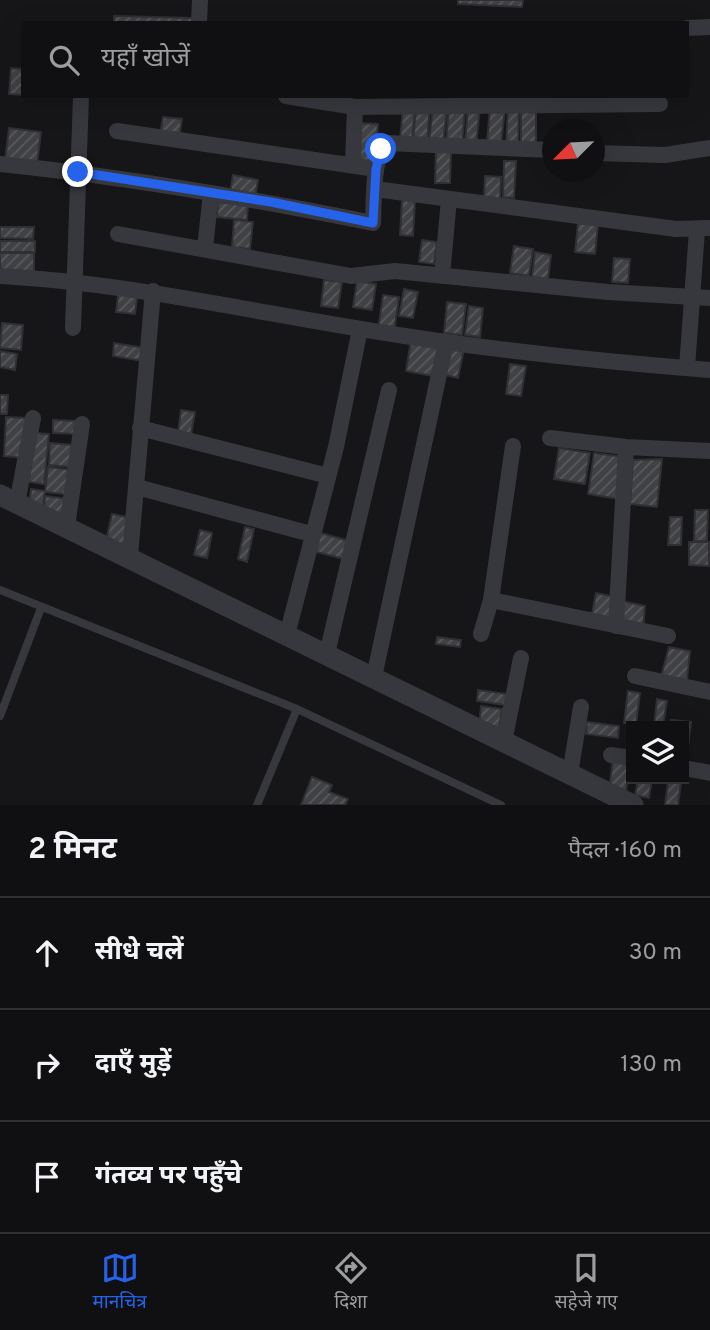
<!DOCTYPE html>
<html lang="hi">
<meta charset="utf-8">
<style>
:root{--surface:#101012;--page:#19191b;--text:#f1f3f6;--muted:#9c9d9f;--line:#303032;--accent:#2563eb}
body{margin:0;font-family:Overpass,"Noto Sans Devanagari",sans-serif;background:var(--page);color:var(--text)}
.controls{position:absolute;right:21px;bottom:21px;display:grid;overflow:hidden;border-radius:0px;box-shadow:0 7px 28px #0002}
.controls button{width:63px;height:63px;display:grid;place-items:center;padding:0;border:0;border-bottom:2px solid var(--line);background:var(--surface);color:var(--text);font:35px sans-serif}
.compass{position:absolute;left:542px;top:119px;width:63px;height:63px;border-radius:50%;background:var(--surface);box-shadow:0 7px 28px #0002;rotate:246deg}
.stop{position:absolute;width:21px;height:21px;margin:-16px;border:5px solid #2563eb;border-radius:50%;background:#fff}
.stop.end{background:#2563eb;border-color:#fff;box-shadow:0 2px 7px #0008}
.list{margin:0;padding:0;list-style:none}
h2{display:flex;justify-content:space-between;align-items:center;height:91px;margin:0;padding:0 28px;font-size:30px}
h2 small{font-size:23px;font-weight:400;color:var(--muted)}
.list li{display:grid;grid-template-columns:46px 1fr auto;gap:21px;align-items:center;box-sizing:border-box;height:112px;padding:0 28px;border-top:2px solid var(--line)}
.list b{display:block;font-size:26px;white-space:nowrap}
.list em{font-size:23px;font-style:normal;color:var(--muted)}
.icon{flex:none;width:38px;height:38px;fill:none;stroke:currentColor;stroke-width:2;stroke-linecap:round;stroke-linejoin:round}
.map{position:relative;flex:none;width:710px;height:805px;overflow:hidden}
.search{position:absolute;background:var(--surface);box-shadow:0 7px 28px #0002;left:21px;right:21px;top:21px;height:77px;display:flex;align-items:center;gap:18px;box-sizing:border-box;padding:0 24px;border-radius:0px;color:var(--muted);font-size:26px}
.sheet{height:427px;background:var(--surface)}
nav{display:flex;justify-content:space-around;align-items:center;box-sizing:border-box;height:98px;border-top:2px solid var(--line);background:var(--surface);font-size:19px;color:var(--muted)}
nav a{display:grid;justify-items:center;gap:4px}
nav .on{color:var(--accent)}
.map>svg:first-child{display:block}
</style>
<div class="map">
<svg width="710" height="805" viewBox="0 0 710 805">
<defs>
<pattern id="building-hatch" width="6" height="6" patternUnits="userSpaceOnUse" patternTransform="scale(1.75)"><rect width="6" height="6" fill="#404145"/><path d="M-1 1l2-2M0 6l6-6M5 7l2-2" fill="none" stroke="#595a5e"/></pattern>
</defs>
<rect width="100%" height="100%" fill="#161618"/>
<path fill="url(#building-hatch)" stroke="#303034" stroke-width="2" d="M458 0H523L522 7 458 4Z
M114 16 194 18V23H114Z
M11 68 23 69V95L9 94Z
M403 107 415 108 412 141 400 140Z
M430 107 427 142 413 141 416 108Z
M433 107 447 108 443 143 429 142Z
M449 107 465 109 462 144 446 143Z
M468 107 480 108 476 145 465 144Z
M490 107 505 109 501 144 487 142Z
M508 107H519L518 146 506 145Z
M521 108 536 109V146H521Z
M163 117 182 119 179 139 160 136Z
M359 123 378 124 375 164 356 163Z
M9 128 41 132 37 165 5 161Z
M436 150 451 151 450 183H435Z
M504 161H516L514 198 503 197Z
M233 175 258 180 255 197 230 193Z
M485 176 501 177 500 199 484 198Z
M402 200 415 201 413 236 400 235Z
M218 202 248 205 247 220 217 217Z
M234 220 253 222 250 249 232 247Z
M578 223 598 225 595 254 575 252Z
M0 227H34L33 239 0 238Z
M422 240 437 242 434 264 419 262Z
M0 241H35V252H0Z
M514 246 533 249 529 276 510 273Z
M535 252 551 255 548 279 532 277Z
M0 253H34V274H0Z
M614 258 630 259 628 283 612 282Z
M324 280 342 282 338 308 321 306Z
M357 281 376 284 372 310 353 307Z
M119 288 138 290 135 314 116 312Z
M404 289 418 292 413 318 399 316Z
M383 295 399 297 394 332 378 330Z
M447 302 466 304 462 335 444 333Z
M469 306 483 308 480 337 465 335Z
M2 323 23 325 21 350 0 348Z
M411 340 443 345 438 377 406 371Z
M114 343 145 348 143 361 113 356Z
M448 345 464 349 458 378 442 374Z
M0 351 17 354 15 370 0 367Z
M510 364 526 366 521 396 506 394Z
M0 395H8L7 414H0Z
M181 410 195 412 191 435 178 433Z
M6 417 28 418 25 458 4 456Z
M53 420 77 421 76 434 53 433Z
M34 433 49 434 44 484 29 482Z
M50 443 73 445 71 467 49 465Z
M559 448 590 453 585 484 554 479Z
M594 453 625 457 619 499 588 494Z
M662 459 657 507 630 504 633 460Z
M48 467 73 470 70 495 45 492Z
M31 489 45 491 42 511 29 506Z
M45 496 70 499 66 521 44 513Z
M695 510H708L707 541H694Z
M112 514 132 518 127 546 106 541Z
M670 517H682L681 545H668Z
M245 527 254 529 247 562 238 559Z
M200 530 212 533 207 558 194 555Z
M314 531 349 541 344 559 309 550Z
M689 542H709V566L689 565Z
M596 593 615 597 610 623 591 619Z
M622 601 645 606 643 629 619 625Z
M437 637 461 640 460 647 436 644Z
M669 647 690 651 687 680 661 677Z
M478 690 507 694 506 705 477 701Z
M628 691 640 693 636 725 624 723Z
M657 699 667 701 663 726H654Z
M481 706 502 709 499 729 479 727Z
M671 720 691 722 687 755 684 754V726H670Z
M587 722 619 726 618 738 586 734Z
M613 760 630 762 626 791 609 789Z
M312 777 332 785 329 792 348 799 345 805H301Z
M638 779 652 780 649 798 635 795Z
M668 781 681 783 678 805H665Z"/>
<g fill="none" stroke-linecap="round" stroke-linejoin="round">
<path stroke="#37383d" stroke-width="8" d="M0 590 297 709 501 805
M0 716 41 608
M257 805 297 709"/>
<path stroke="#37383d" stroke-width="16" d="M199 23 200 0
M687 28 710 27
M286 96 355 107 660 104
M117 131 376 169
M594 153 665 155 710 148
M0 164C125 177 249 198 373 223 374 205 372 153 387 143L552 150
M353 165 355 107
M375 189 676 229 710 228
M118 234 351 276 395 271 608 292 710 298
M205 248 211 193
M0 276C125 283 244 310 367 330 481 349 595 361 710 370
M442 276 449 199
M73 328 81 96
M687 368 697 230
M140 428 328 476
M550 438 626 447 710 451
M137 487 311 534
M17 504 33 418
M67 526 82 424
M130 556 153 291
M491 600 668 636
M616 626 626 447
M481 634 491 600 513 446
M287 635 336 447 360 329
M327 654 389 390
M635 676 710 692
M374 677 446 342
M504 742 521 658
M611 755 631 758
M684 768 710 773
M570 774 581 707"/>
<path stroke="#37383d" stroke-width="21" d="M0 495 633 805"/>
</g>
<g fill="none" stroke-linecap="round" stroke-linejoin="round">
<path stroke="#2563eb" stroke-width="9" d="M78 172 271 202 373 223 376 169 381 149"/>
</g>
</svg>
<div class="controls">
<button><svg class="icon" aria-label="layers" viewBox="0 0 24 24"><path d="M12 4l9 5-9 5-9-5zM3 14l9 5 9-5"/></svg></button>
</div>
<svg class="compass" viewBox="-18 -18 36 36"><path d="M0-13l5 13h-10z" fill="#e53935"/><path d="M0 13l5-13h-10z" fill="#9c9d9f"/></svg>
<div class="stop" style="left:381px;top:149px"></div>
<div class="stop end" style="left:78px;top:172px"></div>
<div class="search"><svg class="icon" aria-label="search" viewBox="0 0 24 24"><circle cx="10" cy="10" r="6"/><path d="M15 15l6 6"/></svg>यहाँ खोजें</div>
</div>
<section class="sheet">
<h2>2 मिनट<small>पैदल · 160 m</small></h2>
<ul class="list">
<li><svg class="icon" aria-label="ahead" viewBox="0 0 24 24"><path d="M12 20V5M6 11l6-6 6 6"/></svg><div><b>सीधे चलें</b></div><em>30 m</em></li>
<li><svg class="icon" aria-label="right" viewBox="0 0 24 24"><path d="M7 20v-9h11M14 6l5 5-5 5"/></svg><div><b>दाएँ मुड़ें</b></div><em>130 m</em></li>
<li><svg class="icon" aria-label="arrive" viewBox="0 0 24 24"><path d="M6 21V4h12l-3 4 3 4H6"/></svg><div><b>गंतव्य पर पहुँचे</b></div></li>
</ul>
</section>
<nav>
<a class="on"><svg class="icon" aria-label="map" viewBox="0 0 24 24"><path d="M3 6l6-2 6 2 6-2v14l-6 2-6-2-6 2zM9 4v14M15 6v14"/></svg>मानचित्र</a>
<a><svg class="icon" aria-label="directions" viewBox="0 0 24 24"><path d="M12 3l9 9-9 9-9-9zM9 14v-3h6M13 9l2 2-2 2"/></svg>दिशा</a>
<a><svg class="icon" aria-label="saved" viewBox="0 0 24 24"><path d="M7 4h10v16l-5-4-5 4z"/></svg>सहेजे गए</a>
</nav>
